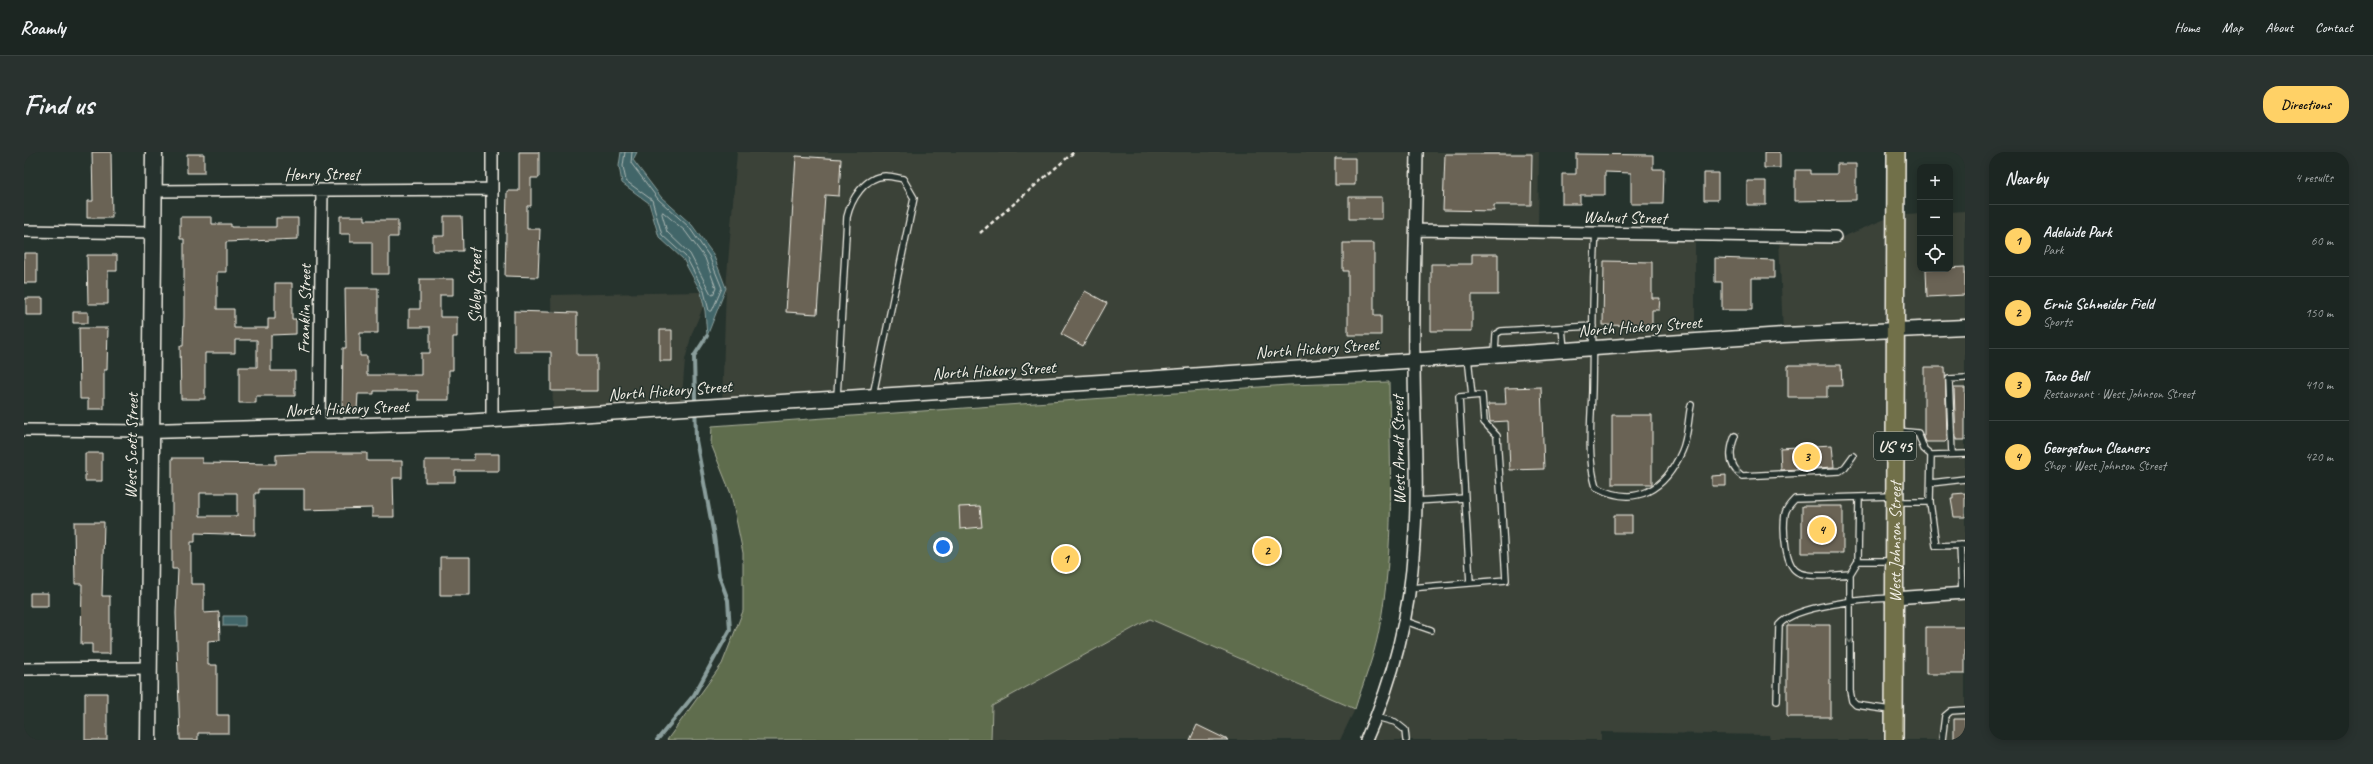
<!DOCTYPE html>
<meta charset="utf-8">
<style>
:root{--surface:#1c2622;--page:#29322f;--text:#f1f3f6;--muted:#a0a5a5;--line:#3a4340;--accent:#ffd166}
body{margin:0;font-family:Caveat,sans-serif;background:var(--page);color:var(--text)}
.controls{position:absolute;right:12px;top:12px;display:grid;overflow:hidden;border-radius:8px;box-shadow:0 2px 10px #0003}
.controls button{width:36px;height:36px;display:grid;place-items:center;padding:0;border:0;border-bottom:1px solid var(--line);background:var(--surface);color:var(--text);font:20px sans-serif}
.you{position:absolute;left:919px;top:395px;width:14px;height:14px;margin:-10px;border:3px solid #fff;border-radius:50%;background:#1a73e8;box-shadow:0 0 0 6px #1a73e833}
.badge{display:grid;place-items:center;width:26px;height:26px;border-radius:50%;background:var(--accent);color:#111;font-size:13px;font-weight:700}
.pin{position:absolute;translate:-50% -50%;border:2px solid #fff;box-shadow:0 1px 4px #0006}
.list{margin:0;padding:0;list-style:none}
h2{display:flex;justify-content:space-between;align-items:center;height:52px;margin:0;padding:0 16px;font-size:17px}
h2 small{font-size:13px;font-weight:400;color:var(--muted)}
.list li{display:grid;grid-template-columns:26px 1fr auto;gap:12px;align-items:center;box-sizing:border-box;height:72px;padding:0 16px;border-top:1px solid var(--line)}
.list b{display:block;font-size:15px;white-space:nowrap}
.list p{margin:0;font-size:13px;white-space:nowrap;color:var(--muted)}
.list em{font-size:13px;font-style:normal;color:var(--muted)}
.icon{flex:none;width:22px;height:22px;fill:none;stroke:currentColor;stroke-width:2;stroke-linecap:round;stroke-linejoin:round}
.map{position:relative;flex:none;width:1941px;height:588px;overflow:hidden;border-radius:16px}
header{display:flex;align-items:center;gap:24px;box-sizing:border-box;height:56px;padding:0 20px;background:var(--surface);border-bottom:1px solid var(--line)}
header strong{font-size:19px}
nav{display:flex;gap:22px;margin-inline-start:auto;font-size:14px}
.intro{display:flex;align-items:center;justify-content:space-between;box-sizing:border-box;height:96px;padding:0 24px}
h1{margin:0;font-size:28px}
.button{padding:10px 18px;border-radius:16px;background:var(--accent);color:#111;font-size:14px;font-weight:700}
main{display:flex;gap:24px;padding:0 24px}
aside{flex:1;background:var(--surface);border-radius:16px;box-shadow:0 2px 10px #0003}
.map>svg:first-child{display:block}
</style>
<header>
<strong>Roamly</strong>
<nav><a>Home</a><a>Map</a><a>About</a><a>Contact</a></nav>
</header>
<div class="intro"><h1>Find us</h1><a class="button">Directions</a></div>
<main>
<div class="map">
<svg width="1941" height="588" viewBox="0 0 1941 588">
<rect width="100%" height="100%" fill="#26332d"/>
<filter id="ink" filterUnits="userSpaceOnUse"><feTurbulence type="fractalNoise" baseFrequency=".025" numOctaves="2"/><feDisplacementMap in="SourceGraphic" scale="8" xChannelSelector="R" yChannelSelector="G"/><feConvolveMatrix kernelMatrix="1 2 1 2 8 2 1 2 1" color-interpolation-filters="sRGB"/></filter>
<g filter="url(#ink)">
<path fill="#3b4239" d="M713 0H1515L1514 80 1671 83V188L1759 182 1755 85 1816 86 1871 63 1896 61V117H1926V60L1941 59V588H1746L1745 583 1577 580V588H1342L1386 440 1390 207 698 252 702 136Z
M677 140 680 153 668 181 661 208 657 255 529 264 527 143Z
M1126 467 1331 557 1316 588H967L968 554Z"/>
<path fill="#5f6d4e" stroke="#aaaf9b" d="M1365 230C1366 313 1371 397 1355 478 1350 505 1339 531 1331 557L1126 467 968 554 967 588H643L698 512 719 459V401L707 342 687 292 688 274 1264 233Z"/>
<path fill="#436669" stroke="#8a9e9c" d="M597 0H613L609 8 637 45 668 73 689 102 702 136 683 184 681 159 677 140 659 107 635 85 625 51 598 31 595 14Z
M199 464H221V474H199Z"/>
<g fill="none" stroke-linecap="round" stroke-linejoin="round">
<path stroke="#adb9b5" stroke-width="1" d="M601 0 599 14 602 29 628 48 638 83 662 105 680 139 685 159H688L698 136 685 104 665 75 634 47 607 11 608 0
M639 60 661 79 681 106 692 136 689 143 687 142 666 102 643 80 638 62Z"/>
<path stroke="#8a9e9c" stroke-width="4" d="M633 588 670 543 706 478 704 448 695 424 690 384 672 288 670 204 683 184"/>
</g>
<path fill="#6b6454" stroke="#f4f1e8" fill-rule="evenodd" d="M68 0H87L88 66H63V49H69Z
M495 0H515V26H507V54H503V77H516L514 125 481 124 483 39H495Z
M1740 0H1756V16H1740Z
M163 2H180V21H163Z
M1421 2H1508L1507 53H1470V59L1419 58Z
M1552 2 1629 3V17H1640L1639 52H1607V21L1581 20V43H1556V52H1538V22H1552Z
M772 4 817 7 815 44 801 43 793 162 762 160Z
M1311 6H1331V33H1311Z
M1813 12H1832V48L1771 49V18H1786V22H1813Z
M1680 21H1694V48H1680Z
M1723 29H1742V53H1723Z
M1325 45H1358V67H1325Z
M316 64H341V68H374V85H365V122H348V90H326V82H316Z
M420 64H438L439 99H409V84H420Z
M156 65H188V72H207V75H252V66H274V87L202 90V120H193V157H210V176H244V167H251V131H268V167H272V182L247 183V219H271V244H232V251H215V215H233V188H211V201H181V247H157L156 194H159L160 165V87H156Z
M1319 91H1350V164H1357V183H1324V119H1319Z
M0 101H13V131H0Z
M1448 102H1474V143H1448V179H1407V112H1448Z
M63 103H93V119H84V152H64Z
M1691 106 1750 108V126H1728V158H1698V130H1691Z
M1580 109 1628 110V146H1636L1635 158H1628V174L1579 173Z
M1941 115V143L1903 145 1902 117Z
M396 127H429V143H416V165H433V185H429V218H425V248H394V239H350V242H334L333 258 318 257 319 196H322L321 136H354V181H336V204H343V223H397V201H406V175H385V157H396Z
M1061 139 1083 151 1059 194 1037 182Z
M2 146H19V163H2Z
M490 159 553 161V203H573V239H527V200H490Z
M49 160H64V171H49Z
M55 176H84L83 218H80V257H64V247H56Z
M636 178H648V209H636Z
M1764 213H1817L1818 234H1803V245H1764Z
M1900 215H1921L1923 288 1921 290H1902L1900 285Z
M1517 235 1520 317 1486 318 1484 269 1466 270 1464 252H1482L1481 236Z
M1930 236H1941V288H1932Z
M1588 263H1628V332H1588Z
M1808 293 1810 315 1757 318 1756 296Z
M61 301H78V329H61Z
M288 301H343V309H378V326H369L370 365H348V356L280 358V337H235V341H231V383L171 381V390H167V432H180V461L195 460 196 488 184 489V513H193V563H205V581H174V588H156L152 461 154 417H148V306H178V311L252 312V303ZM176 341H213V364H176Z
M450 302H475V319H431V330H401V308H450Z
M1702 323V334H1688V324Z
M1941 341V365H1930L1927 347H1929V342Z
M956 354 958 375 936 377 935 355Z
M1778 354H1819V401H1778Z
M1590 363H1608V381H1590Z
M50 370H80L78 444H86V502H68V492H57L58 432H51Z
M416 405H446V443H416Z
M6 441H24V454H6Z
M1763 473H1806V565H1763Z
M1902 475H1941V522H1902Z
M61 541H83V588H61Z
M1930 567H1941V588H1930Z
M1173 573 1204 588H1166Z"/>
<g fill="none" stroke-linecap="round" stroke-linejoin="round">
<g stroke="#f4f1e8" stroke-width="8">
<path id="service" d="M1572 81C1568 134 1569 186 1568 238 1567 270 1563 305 1572 335 1612 356 1641 338 1658 299 1664 286 1664 267 1667 253
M1538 176 1540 197
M1471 201 1472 182 1477 179 1569 174
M1444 205 1448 244
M813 245 823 65C827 48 840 25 861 24 867 24 874 26 879 27L890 46 849 243
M1873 279 1894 281 1900 297 1907 303
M1711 284C1705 299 1704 314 1718 324L1816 319 1821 315 1829 304
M1928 302 1925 227 1941 226
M1907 331 1941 327
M1392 349 1441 346
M1873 350H1906L1907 303 1941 302
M1906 350 1912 394 1941 393
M1936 393 1938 442
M1834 409 1835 345 1869 344
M1826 422C1810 423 1791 426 1776 421 1760 416 1759 376 1761 362 1762 356 1767 351 1771 347L1835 345
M1386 436 1482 428 1473 284 1460 270 1458 243 1435 245 1446 431
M1381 469 1407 478
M1753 549 1755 473C1771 453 1843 447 1869 446
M1867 558 1832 553 1828 549 1826 539V422L1834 409H1869
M1352 565 1371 570 1381 578 1382 588
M1918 588 1921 564 1927 559 1941 558"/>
</g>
<g stroke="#f4f1e8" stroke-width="14">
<path id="minor" d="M129 39 468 37
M1392 78 1811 85
M0 79 129 81
M468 268V0
M295 275 298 39
M0 278 126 279
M1870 446 1941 441
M0 517 123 516
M1342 588C1370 526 1386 460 1390 393 1395 332 1390 270 1390 208 1389 139 1392 69 1393 0"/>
</g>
<g stroke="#f4f1e8" stroke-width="17">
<path id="tertiary" d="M126 279 422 271 1076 230 1759 183 1941 175"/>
</g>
<g stroke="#f4f1e8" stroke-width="19">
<path id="secondary" d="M124 588 130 0"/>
</g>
<g stroke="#f4f1e8" stroke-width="20">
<g id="primary">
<path id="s1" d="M1870 588 1872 0"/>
</g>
</g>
<path stroke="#f4f1e8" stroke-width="2.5" stroke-dasharray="4 3" stroke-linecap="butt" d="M956 81 1050 0"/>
<use href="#service" stroke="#26332d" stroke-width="5.5"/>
<use href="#minor" stroke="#26332d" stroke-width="11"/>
<use href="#tertiary" stroke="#26332d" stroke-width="14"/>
<use href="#secondary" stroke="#26332d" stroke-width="16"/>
<use href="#primary" stroke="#71704a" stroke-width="17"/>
</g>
<defs><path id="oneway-chevron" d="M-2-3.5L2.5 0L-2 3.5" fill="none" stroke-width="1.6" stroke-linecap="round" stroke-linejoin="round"/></defs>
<g stroke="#6e766e">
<use href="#oneway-chevron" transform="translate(1714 320) rotate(45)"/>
<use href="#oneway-chevron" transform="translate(1826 488) rotate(90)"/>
</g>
</g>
<g text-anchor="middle" stroke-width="3" stroke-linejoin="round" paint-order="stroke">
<rect fill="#26332d" stroke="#b6b8b0" stroke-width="1" x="1850" y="280" width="42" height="28" rx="3"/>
<g font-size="16" font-weight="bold" fill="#f4f1e8">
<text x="1871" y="300">US 45</text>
</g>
<g font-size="17" fill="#f4f1e8" stroke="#26332d">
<text x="298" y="28">Henry Street</text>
<text transform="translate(1601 65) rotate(1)" y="6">Walnut Street</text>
<text transform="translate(451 134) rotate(-90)" y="6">Sibley Street</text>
<text transform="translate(280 157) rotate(-89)" y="6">Franklin Street</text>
<text transform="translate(1616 174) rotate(-4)" y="6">North Hickory Street</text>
<text transform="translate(1293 196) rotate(-4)" y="6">North Hickory Street</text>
<text transform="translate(970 218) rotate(-3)" y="6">North Hickory Street</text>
<text transform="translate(646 238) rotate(-4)" y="6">North Hickory Street</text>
<text transform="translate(323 256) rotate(-2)" y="6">North Hickory Street</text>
<text transform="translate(107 294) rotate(-89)" y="6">West Scott Street</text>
<text transform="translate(1374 298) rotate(-91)" y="6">West Arndt Street</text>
<text dy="6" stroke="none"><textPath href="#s1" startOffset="198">West Johnson Street</textPath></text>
</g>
</g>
</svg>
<div class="controls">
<button>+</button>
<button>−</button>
<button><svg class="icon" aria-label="locate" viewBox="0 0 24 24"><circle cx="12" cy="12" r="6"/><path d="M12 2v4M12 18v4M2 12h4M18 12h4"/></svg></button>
</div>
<div class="you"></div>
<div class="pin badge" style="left:1042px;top:407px">1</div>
<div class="pin badge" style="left:1243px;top:399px">2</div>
<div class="pin badge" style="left:1783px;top:305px">3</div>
<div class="pin badge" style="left:1798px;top:378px">4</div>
</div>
<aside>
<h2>Nearby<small>4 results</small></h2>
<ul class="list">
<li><span class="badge">1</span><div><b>Adelaide Park</b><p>Park</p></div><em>60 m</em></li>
<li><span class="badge">2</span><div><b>Ernie Schneider Field</b><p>Sports</p></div><em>150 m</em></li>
<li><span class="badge">3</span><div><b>Taco Bell</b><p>Restaurant · West Johnson Street</p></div><em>410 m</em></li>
<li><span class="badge">4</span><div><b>Georgetown Cleaners</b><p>Shop · West Johnson Street</p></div><em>420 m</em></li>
</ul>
</aside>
</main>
